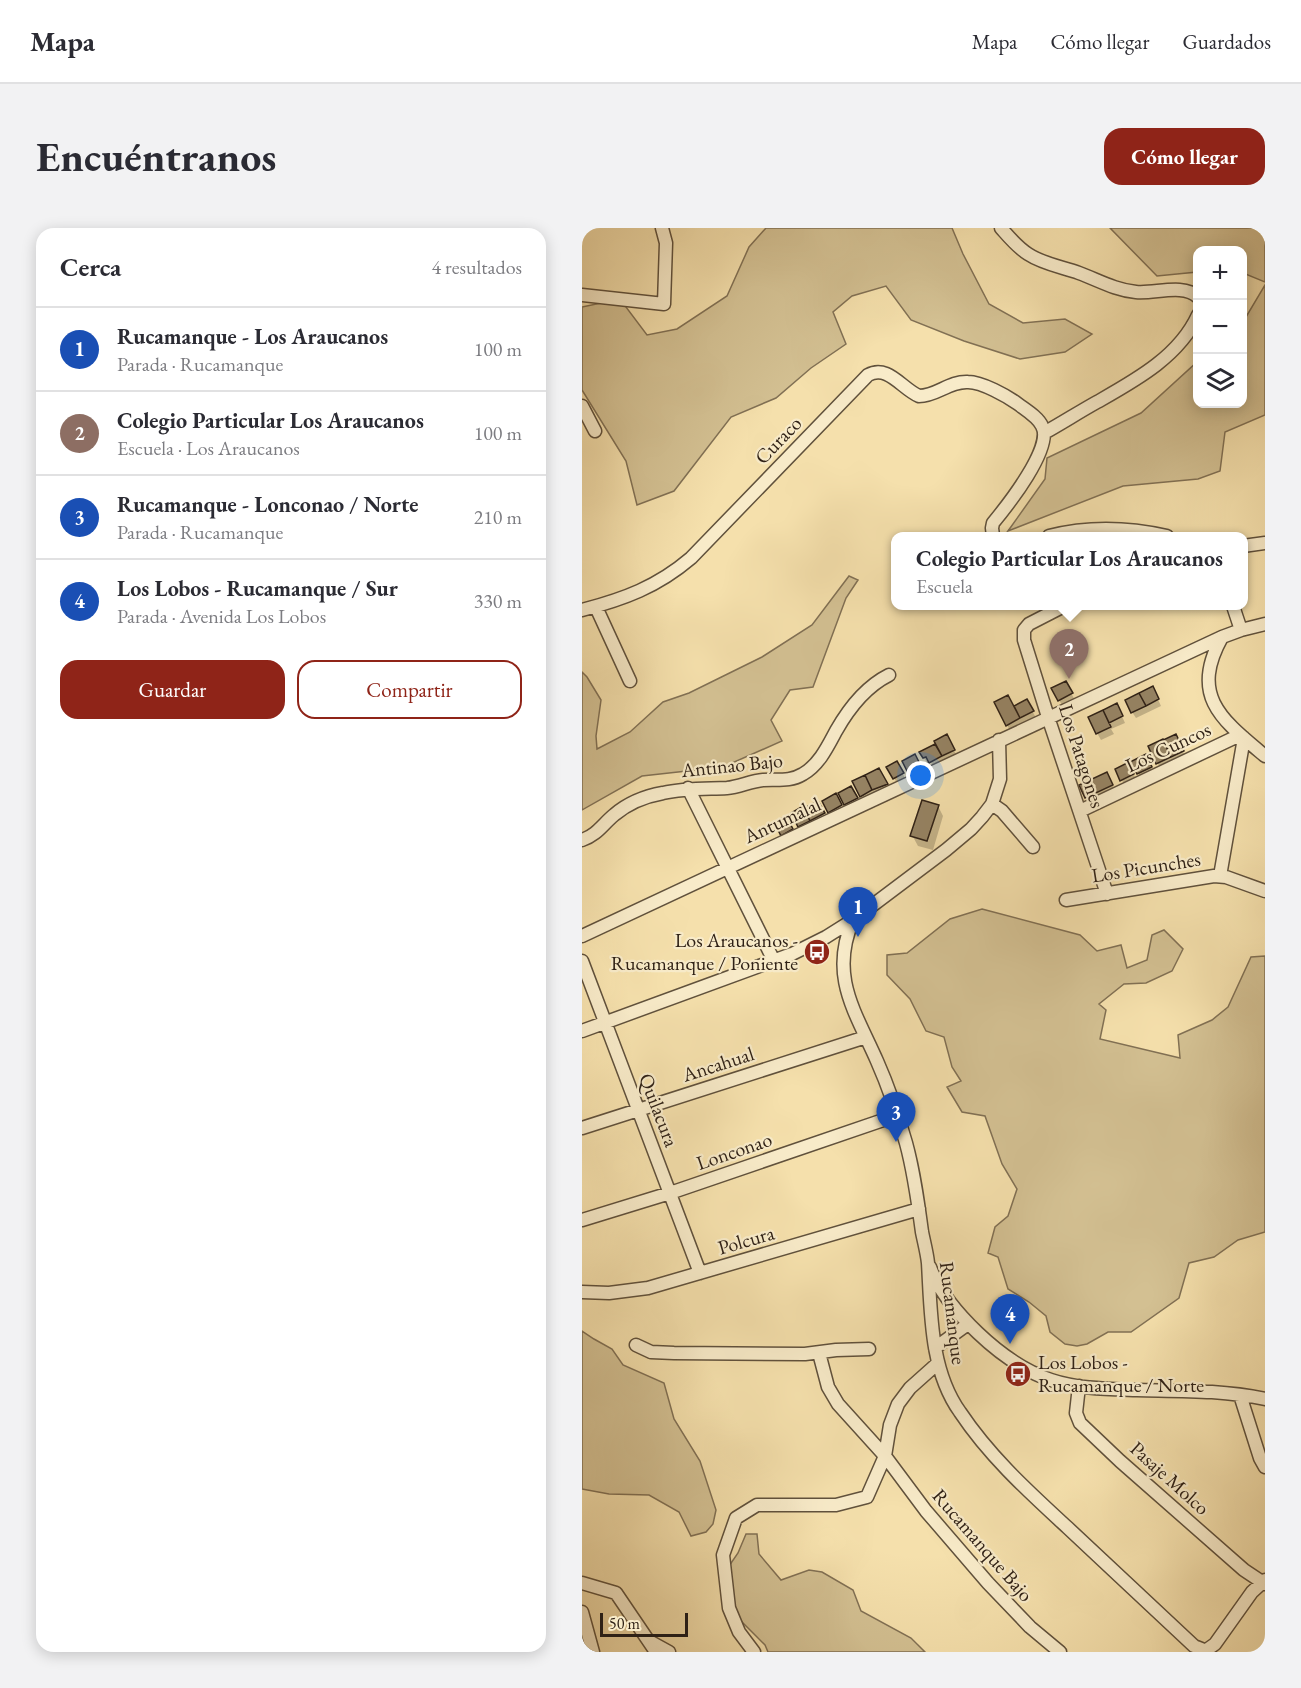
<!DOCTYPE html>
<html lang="es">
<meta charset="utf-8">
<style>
:root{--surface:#fff;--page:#f2f2f3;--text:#2b2b33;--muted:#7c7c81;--line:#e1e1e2;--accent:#8f2418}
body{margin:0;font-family:"EB Garamond",serif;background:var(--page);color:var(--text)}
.controls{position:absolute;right:18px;top:18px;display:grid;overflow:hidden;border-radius:12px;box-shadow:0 3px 15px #0003}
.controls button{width:54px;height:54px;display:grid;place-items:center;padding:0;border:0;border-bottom:2px solid var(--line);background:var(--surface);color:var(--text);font:30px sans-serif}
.scale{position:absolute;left:18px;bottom:15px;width:88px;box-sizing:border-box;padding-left:6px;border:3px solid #2f2116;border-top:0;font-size:16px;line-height:21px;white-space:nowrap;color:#2f2116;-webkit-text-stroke:4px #f8ebc9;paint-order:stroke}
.you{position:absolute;left:339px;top:548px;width:21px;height:21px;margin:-15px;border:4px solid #fff;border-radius:50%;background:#1a73e8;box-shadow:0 0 0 9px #1a73e833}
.badge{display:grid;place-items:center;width:39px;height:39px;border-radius:50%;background:var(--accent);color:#fff;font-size:20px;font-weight:700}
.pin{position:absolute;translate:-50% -50px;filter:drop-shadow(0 2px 3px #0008)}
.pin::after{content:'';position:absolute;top:32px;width:21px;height:18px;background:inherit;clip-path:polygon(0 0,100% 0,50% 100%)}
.popup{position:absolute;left:309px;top:304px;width:357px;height:78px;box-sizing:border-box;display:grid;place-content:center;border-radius:12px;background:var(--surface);filter:drop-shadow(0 2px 4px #0005);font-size:20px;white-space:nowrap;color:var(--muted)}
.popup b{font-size:22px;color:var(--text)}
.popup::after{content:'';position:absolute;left:50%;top:100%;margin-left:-12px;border:12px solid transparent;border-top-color:var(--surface)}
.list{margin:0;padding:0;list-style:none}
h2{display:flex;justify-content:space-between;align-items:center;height:78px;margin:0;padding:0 24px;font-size:26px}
h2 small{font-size:20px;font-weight:400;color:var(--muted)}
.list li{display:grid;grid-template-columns:39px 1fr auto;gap:18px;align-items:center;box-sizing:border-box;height:84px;padding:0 24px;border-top:2px solid var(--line)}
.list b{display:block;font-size:22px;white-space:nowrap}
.list p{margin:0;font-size:20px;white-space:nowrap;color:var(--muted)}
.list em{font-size:20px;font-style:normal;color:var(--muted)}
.actions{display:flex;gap:12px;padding:18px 24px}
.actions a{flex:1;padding:14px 0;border:2px solid var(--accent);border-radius:18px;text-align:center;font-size:21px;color:var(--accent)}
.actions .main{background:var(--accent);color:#fff}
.icon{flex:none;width:33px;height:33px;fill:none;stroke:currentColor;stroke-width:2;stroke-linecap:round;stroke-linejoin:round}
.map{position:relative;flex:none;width:683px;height:1424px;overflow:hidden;border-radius:18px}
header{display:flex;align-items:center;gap:36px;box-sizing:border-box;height:84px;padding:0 30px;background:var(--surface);border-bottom:2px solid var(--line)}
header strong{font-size:28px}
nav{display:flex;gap:33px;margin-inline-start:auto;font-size:21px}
.intro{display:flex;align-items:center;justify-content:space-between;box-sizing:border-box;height:144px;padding:0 36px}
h1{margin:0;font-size:42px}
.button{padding:15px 27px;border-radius:18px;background:var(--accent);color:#fff;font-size:21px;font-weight:700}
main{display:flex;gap:36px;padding:0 36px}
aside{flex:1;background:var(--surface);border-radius:18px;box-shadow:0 3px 15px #0003}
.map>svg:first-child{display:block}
</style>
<header>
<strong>Mapa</strong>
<nav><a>Mapa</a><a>Cómo llegar</a><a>Guardados</a></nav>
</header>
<div class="intro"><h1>Encuéntranos</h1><a class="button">Cómo llegar</a></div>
<main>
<aside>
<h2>Cerca<small>4 resultados</small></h2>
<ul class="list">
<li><span class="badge" style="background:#1a4fb4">1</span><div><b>Rucamanque - Los Araucanos</b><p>Parada · Rucamanque</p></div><em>100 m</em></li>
<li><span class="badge" style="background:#8d6e63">2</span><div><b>Colegio Particular Los Araucanos</b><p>Escuela · Los Araucanos</p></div><em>100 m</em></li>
<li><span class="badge" style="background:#1a4fb4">3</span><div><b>Rucamanque - Lonconao / Norte</b><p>Parada · Rucamanque</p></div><em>210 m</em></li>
<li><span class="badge" style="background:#1a4fb4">4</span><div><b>Los Lobos - Rucamanque / Sur</b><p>Parada · Avenida Los Lobos</p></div><em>330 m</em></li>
</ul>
<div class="actions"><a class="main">Guardar</a><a>Compartir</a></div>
</aside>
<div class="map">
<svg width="683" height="1424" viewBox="0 0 683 1424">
<rect width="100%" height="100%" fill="#f5e0ac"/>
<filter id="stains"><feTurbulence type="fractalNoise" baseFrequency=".00333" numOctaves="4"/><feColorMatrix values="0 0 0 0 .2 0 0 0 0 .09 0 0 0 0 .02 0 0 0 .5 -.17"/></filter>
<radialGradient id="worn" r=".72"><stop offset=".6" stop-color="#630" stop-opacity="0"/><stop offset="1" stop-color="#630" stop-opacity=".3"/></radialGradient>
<path fill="#d3c092" stroke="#817054" stroke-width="1.5" d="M184 0H370L381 26 407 76 441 95 483 91 510 106 483 124 438 131 382 113 329 92 304 58 270 68 251 84 264 116 229 140 194 170 149 189 92 263 55 277 44 233 0 162V79L38 71 65 107 95 101 145 68 167 19Z
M528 0H683V54L661 45 660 22H616L615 44 575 48Z
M683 57V187L643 204 638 243 616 251 541 258 426 303 463 251 465 230 559 185 615 134 616 176H660L661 94Z
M267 348 276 352 264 370 231 459 208 462 189 492 200 513 141 539 60 548 0 582V444L5 449 19 472 14 508 15 521 48 504 81 474 107 465 180 429 230 397Z
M400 681 498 707 515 723 539 717 545 740 565 732 570 707 582 702 601 721 590 743 564 755 542 756 517 776 524 782 518 811 598 830 596 807 630 792 646 779 669 729 683 728V1004L656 1012 632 1029 607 1035 597 1070 549 1104H526L505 1116 495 1118 483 1116 468 1104 464 1088 447 1074 426 1061 416 1029 406 1025 413 999 426 988 435 961 420 936 403 888 380 884 365 859 379 853 370 839 362 809 344 803 328 771 305 747V727L325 725 368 691Z
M0 1103 12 1111 30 1121 41 1137 82 1155 92 1191 118 1233 134 1282 131 1296 124 1304 109 1308 97 1284 67 1267 27 1266 0 1261Z
M164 1306H175L177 1326 199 1352 227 1342 240 1344 271 1362 279 1383 329 1410 343 1424H186L183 1417 143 1377 147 1338 156 1325Z"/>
<path fill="#0003" d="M483 455 493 472 481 479 471 461Z
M574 467 579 478 554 490 550 484Z
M445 473 454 490 429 504 425 497 432 480Z
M538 484 543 495 529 501 532 506 519 512 515 505Z
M364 508 375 528 352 540 349 534 346 536 339 525 355 516Z
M597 515 604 530 579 542 568 519Z
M332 528 341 545 331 550 322 533Z
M315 535 324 552 316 557 306 539Z
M567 535 572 546 560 552 556 545Z
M296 542 308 563 283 574 272 554Z
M550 543 555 553 543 558 540 552Z
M528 552 534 564 508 576 499 558Z
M269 560 278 577 267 583 258 566Z
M253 567 262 584 251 590 242 573Z
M235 575 245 592 221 605 211 585Z
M356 578 361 588 351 622 336 618 330 607Z"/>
<path fill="#968464" stroke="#2f2116" stroke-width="1.5" d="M484 453 491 465 476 473 469 460Z
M571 458 577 471 564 478 557 465Z
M557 465 564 478 549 485 543 472Z
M426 467 438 490 424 498 412 474Z
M445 471 452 483 438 490 432 478Z
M535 475 541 488 527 495 521 482Z
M521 482 529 499 514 506 506 489Z
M365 506 373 522 360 528 352 513Z
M594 506 602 523 589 529 581 512Z
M581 511 589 529 574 536 566 518Z
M353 516 360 528 347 535 344 529 341 530 337 524Z
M333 526 339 538 326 545 320 533Z
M564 526 570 539 555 546 548 534Z
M315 533 322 545 311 551 304 539Z
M547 534 552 546 538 553 533 541Z
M297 540 306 556 290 562 283 547Z
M525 544 531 557 503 570 497 557Z
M283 547 290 562 278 569 270 553Z
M269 558 276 570 262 577 256 565Z
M254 565 260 577 246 585 240 573Z
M340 572 357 577 345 613 328 608Z
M236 573 243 585 228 593 222 580Z
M221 578 228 593 216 599 209 585Z
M204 588 211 601 199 608 192 594Z"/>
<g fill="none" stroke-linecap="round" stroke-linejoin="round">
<g stroke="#60513c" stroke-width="15">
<path id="minor" d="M419 0C427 9 435 19 446 26 461 36 480 39 497 45 516 52 533 62 554 64 573 66 601 55 616 69
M0 67 82 76 84 15 80 0
M0 178 13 203
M462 205C480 195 497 184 515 174 552 153 597 129 616 87
M467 308C506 298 545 299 585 308
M661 318 683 315
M482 378 447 396 442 402V412L466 489 525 666
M651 378 659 402
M14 379 48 453
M0 382C42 371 75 359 109 330L286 147C306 136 320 161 337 168 355 168 367 153 386 154 400 154 425 168 436 176 444 182 456 189 460 198 472 219 425 278 411 295L410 300 411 308
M640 409C607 468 640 492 683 528
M106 560 192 733
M410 576 420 583 451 619
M498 583 658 507
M0 612C15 607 21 596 32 587 46 575 64 568 81 565 103 560 124 561 145 560 157 559 169 553 181 552 195 551 208 554 221 546 237 537 246 518 254 503 267 480 283 459 307 447
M638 648 662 510
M484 672 632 648 644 649 683 663
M271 692C247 748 273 783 295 833 307 860 316 887 324 915 332 944 336 974 340 1004 342 1014 345 1025 346 1035 349 1085 348 1142 378 1184 408 1229 447 1264 486 1300 528 1339 570 1379 612 1418L622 1422 625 1424
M0 708 640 409 659 402 683 396
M0 733 118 1045
M0 803 210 726 244 709 271 692 364 622 389 601 400 589 410 576 418 551 417 512
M0 900 284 809
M0 992 88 965 316 887
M348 1039C357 1064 376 1086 396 1105 416 1124 442 1143 469 1152 496 1161 526 1161 555 1162 598 1163 641 1162 683 1171
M0 1064 27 1065 66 1060 337 981
M54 1117 69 1124 92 1125 223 1126 254 1122 287 1121
M353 1120 386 1096
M237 1125 246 1159 256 1176 303 1228 344 1283 406 1355 448 1399 478 1424
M497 1158 494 1185 498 1195 538 1233 662 1342 683 1356
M658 1167 678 1230 683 1239
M0 1355 34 1365 74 1424
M0 1384 11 1424
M67 1413 87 1424
M622 1422 626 1421 633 1416 670 1364 683 1352
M172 1424 157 1404 147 1380 141 1327 154 1290 175 1277H254L285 1269 303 1228 308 1197 316 1176 328 1160 356 1135"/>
</g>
<use href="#minor" stroke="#f8ebc9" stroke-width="12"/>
</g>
<defs>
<g id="bus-disc" transform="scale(1.35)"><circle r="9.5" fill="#8f2418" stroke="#f8ebc9"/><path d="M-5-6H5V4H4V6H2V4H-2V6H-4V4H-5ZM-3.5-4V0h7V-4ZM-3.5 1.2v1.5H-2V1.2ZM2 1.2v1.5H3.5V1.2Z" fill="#fff"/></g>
</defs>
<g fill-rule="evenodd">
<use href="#bus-disc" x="235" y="724"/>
<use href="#bus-disc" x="436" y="1146"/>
</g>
<g text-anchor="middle" stroke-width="4.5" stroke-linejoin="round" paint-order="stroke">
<g font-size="20" fill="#2f2116" stroke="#f8ebc9">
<text transform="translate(196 212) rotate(-46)" y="7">Curaco</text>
<text transform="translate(586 519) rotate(-25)" y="7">Los Cuncos</text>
<text transform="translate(500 528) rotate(72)" y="7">Los Patagones</text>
<text transform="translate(150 537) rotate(-6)" y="7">Antinao Bajo</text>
<text transform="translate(200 592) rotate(-25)" y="7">Antumalal</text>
<text transform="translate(564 639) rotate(-9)" y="7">Los Picunches</text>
<text transform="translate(136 836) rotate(-18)" y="7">Ancahual</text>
<text transform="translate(77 882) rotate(69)" y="7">Quilacura</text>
<text transform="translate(152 923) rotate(-19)" y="7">Lonconao</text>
<text transform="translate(164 1012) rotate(-16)" y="7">Polcura</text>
<text transform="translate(371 1085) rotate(83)" y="7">Rucamanque</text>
<text transform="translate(588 1250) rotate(42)" y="7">Pasaje Molco</text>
<text transform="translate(401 1317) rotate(49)" y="7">Rucamanque Bajo</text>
</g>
<g font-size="20" fill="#2f2116" stroke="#f8ebc9" text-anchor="end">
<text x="216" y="719">Los Araucanos -<tspan x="216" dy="23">Rucamanque / Poniente</tspan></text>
<text x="456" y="1141" text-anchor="start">Los Lobos -<tspan x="456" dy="23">Rucamanque / Norte</tspan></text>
</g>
</g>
<rect width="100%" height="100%" filter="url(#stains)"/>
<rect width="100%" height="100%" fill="url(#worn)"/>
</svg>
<div class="controls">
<button>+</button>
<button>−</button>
<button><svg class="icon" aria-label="layers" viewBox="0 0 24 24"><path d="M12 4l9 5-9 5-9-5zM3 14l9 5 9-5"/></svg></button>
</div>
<div class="scale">50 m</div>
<div class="you"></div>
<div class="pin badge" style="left:276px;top:709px;background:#1a4fb4">1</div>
<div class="pin badge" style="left:487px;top:451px;background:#8d6e63">2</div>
<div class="popup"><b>Colegio Particular Los Araucanos</b>Escuela</div>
<div class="pin badge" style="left:314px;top:914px;background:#1a4fb4">3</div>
<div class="pin badge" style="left:428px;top:1116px;background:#1a4fb4">4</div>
</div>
</main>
